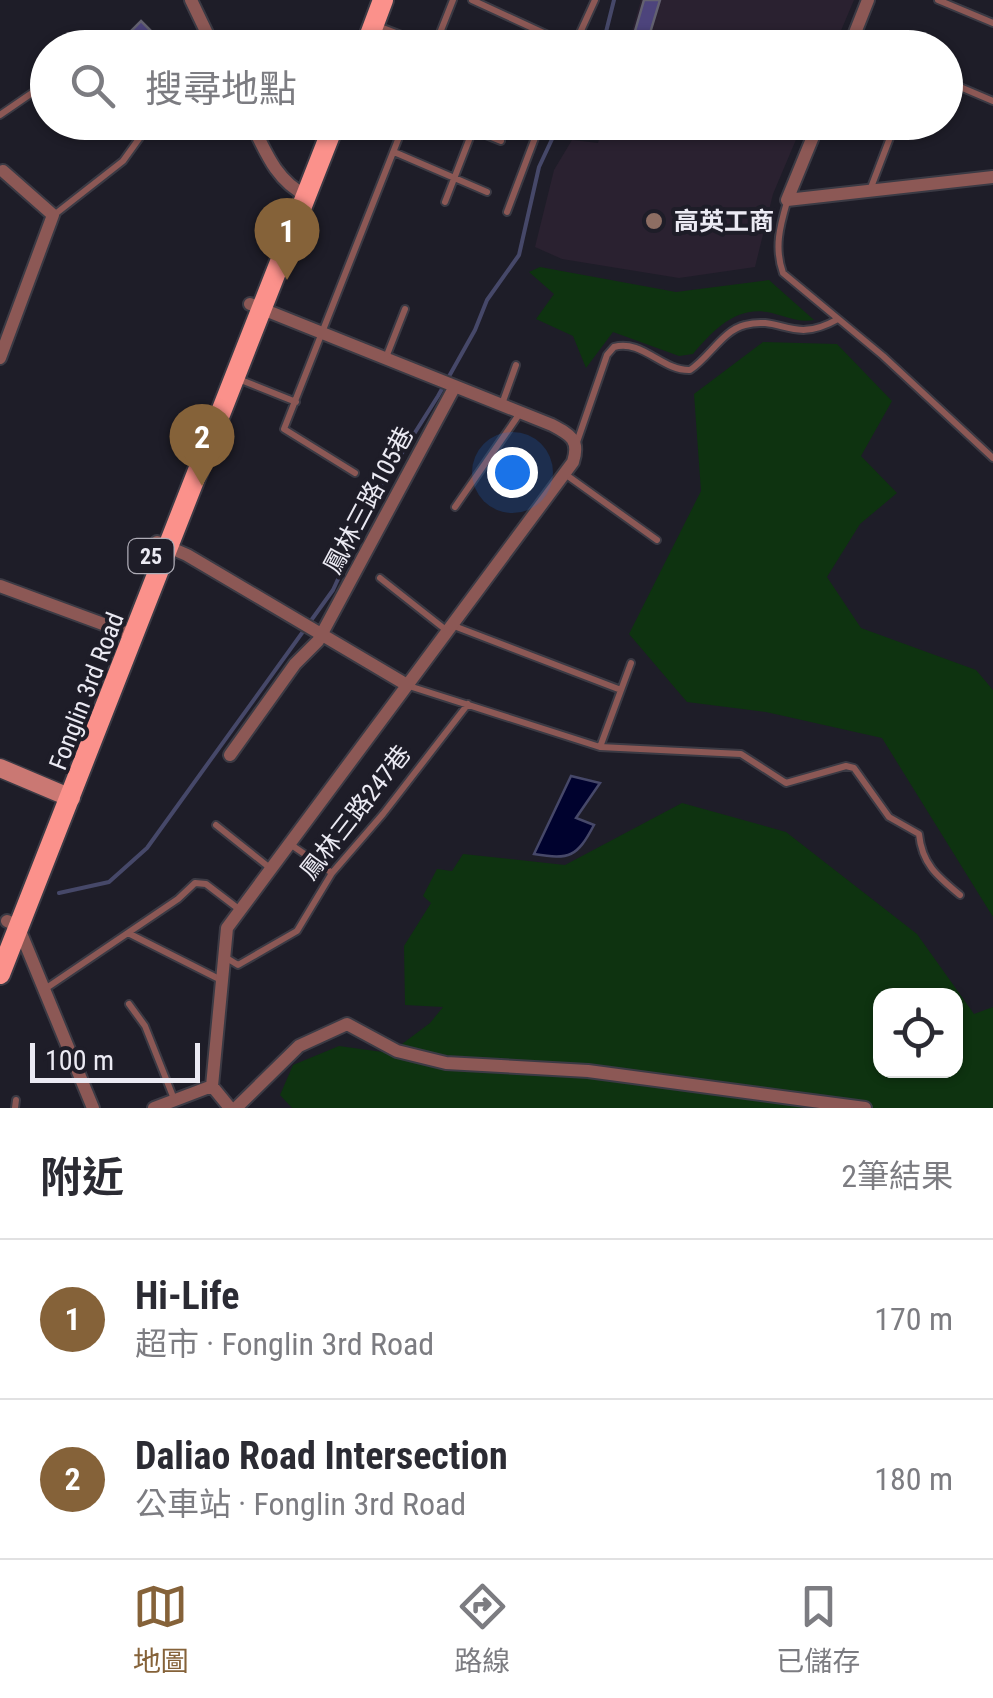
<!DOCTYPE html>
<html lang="zh-TW">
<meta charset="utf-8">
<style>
:root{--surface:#fff;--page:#f2f2f3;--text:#2b2b33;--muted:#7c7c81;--line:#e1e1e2;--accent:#856239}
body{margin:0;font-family:"Roboto Condensed","Noto Sans TC",sans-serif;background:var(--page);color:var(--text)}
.controls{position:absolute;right:30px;bottom:30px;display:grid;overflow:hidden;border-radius:20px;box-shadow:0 2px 8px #0004}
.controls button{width:90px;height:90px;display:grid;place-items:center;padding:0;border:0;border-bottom:2px solid var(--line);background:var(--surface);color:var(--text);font:50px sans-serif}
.scale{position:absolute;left:30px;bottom:25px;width:170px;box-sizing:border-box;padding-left:10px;border:5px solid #ebeaf3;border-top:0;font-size:28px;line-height:35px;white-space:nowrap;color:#ebeaf3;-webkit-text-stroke:8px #1e1d28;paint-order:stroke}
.you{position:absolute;left:512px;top:472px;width:35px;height:35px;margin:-25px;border:8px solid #fff;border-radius:50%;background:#1a73e8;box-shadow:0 0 0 15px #1a73e833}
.badge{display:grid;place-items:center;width:65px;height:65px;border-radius:50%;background:var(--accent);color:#fff;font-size:32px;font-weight:700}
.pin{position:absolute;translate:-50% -82px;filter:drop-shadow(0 2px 5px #0008)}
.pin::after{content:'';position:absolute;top:52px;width:35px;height:30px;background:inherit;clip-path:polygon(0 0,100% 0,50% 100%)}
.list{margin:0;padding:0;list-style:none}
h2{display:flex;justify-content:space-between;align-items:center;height:130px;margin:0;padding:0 40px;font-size:42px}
h2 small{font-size:32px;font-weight:400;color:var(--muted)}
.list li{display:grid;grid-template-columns:65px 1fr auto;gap:30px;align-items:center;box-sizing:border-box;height:160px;padding:0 40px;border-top:2px solid var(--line)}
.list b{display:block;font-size:38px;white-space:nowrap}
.list p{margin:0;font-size:32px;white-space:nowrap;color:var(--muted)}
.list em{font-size:32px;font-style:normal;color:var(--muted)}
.icon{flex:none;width:55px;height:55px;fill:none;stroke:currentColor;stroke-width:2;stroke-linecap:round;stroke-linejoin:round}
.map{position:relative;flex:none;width:993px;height:1108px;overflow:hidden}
.search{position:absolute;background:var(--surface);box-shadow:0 2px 8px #0004;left:30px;right:30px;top:30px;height:110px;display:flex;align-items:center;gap:25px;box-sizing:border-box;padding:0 35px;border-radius:55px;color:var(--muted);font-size:38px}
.sheet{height:450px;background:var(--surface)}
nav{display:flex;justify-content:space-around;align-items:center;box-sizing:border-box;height:140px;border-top:2px solid var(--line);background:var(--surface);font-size:28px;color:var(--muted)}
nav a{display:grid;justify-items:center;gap:5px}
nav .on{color:var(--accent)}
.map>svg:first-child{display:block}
</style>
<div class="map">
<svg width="993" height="1108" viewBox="0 0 993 1108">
<rect width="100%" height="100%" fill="#1e1d28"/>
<path fill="#2a2130" d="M641 0H854L834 47 627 48Z
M604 123H803L773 194 755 267 679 278 562 259 535 247 554 170 572 140 598 143Z"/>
<path fill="#0e3310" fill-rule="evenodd" d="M540 267 676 292 769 280 814 320C797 323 783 315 767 312 734 307 712 332 693 354L679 356 613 332 586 368 573 336 536 319 554 294 529 272Z
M763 342 837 344 892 401 861 456 897 493 860 524 827 577 861 628 976 670 993 690V917L882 738 766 712 687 702 629 634 701 491 694 394Z
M682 803 786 832 917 934 974 1014 993 1007V1108H292L280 1095 293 1065 339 1046 390 1053 430 1023 443 1007 405 1005 404 946 431 903 423 896 437 869 452 871 463 854 565 865ZM880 996H956V1070H880Z"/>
<path fill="#00022e" stroke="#464869" stroke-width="2.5" d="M571 776 600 783 576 818 594 825C577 857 570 860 534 854Z"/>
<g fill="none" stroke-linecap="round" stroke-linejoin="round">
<path stroke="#464869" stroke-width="4" d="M602 48 614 0
M59 893 109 882 147 848 333 590 380 488 438 396 475 330 487 300 519 255 539 167 560 122"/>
</g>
<path fill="#4d447c" stroke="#636170" stroke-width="2.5" d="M644 0H660L647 43 633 38Z
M141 21 168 48H121L119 43Z"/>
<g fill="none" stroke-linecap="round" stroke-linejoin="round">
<g stroke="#3b3a44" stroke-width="10">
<path id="lane" d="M472 0 574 47
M938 0 993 23
M375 25 435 48
M852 41 867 48
M574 46 595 0
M100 48 108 42 114 48
M434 48 453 0
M946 81 993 101
M0 115 48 82
M454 122 501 141
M394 152 487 192
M870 190 896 122
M445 202 476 122
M787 202C780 226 774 248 783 273L883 356 993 458
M507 212 541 122
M54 215 123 161 151 122
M385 360 405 309
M236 378 296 402
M502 404 516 365
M577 442 607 355 614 347C642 339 662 371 690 370 709 358 723 330 745 325 782 315 792 345 838 319
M355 473 284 429 405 122
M565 474 657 540
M455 507 520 413
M380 578 446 630
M454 626 621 690
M409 686 600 747 741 754 786 783 846 766 854 768 889 817 919 834C922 864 937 876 960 895
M600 747 631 663
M216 825 270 868
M290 844 332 873
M128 933 221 980
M225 957 238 965 297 931 332 873 383 814 468 704
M45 989 178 899 195 883 206 884 240 910
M129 1004 145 1026 174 1099
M15 1108 16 1100"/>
</g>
<g stroke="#3b3a44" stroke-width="16">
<path id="street" d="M191 0 214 48
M849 48 868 0
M251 122C265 151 276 181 307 196
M819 122 787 200 993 177
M0 358 53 215 3 171
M157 542 187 555 407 685
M0 586 122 631
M230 755 295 664 318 641 454 388
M7 921 18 926 93 1108
M212 1086 227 928 573 462C580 440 571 435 552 425L250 304
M154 1108 212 1086 230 1108
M236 1108 299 1046 347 1024 397 1051 446 1063 588 1071 865 1108"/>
</g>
<g stroke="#3b3a44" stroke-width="21">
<path id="secondary" d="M0 768 71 798"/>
</g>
<g stroke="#3b3a44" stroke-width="24">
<path id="primary" d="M365 48 383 0
M0 974 335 122"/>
</g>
<use href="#lane" stroke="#8c5855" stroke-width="6"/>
<use href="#street" stroke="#8c5855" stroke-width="12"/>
<use href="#secondary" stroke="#ca7873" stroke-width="18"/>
<use href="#primary" stroke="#fb918b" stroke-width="20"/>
</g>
<circle fill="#8d6e63" stroke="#1e1d28" stroke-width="4" cx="654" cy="221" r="10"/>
<g text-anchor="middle" stroke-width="8" stroke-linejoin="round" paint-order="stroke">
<rect fill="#1e1d28" stroke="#aeacb6" stroke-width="2.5" x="128.5" y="539" width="45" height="34" rx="8"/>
<g font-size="22" font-weight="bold" fill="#ebeaf3">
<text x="151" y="564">25</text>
</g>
<g font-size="25" font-weight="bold" fill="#ebeaf3" stroke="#1e1d28" text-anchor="start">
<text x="674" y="230">高英工商</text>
</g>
<g font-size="25" fill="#ebeaf3" stroke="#1e1d28">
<text transform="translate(368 500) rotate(-62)" y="9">鳳林三路105巷</text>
<text transform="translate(86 691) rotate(-69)" y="9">Fonglin 3rd Road</text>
<text transform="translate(355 812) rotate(-52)" y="9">鳳林三路247巷</text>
</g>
</g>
</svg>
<div class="controls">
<button><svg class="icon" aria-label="locate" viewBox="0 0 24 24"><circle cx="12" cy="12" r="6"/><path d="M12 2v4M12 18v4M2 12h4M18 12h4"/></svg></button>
</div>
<div class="scale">100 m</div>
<div class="you"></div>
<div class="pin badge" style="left:287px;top:280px">1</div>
<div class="pin badge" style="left:202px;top:486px">2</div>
<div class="search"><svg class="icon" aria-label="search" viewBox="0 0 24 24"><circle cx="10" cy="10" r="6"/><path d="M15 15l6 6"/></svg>搜尋地點</div>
</div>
<section class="sheet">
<h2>附近<small>2筆結果</small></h2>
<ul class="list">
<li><span class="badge">1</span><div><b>Hi-Life</b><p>超市 · Fonglin 3rd Road</p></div><em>170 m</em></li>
<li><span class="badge">2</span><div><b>Daliao Road Intersection</b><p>公車站 · Fonglin 3rd Road</p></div><em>180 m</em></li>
</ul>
</section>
<nav>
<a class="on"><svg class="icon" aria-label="map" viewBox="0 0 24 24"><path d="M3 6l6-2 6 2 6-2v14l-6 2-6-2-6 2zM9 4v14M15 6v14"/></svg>地圖</a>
<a><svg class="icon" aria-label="directions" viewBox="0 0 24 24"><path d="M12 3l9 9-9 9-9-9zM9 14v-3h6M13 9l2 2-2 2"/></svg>路線</a>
<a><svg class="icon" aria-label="saved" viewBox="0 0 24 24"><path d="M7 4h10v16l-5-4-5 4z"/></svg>已儲存</a>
</nav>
